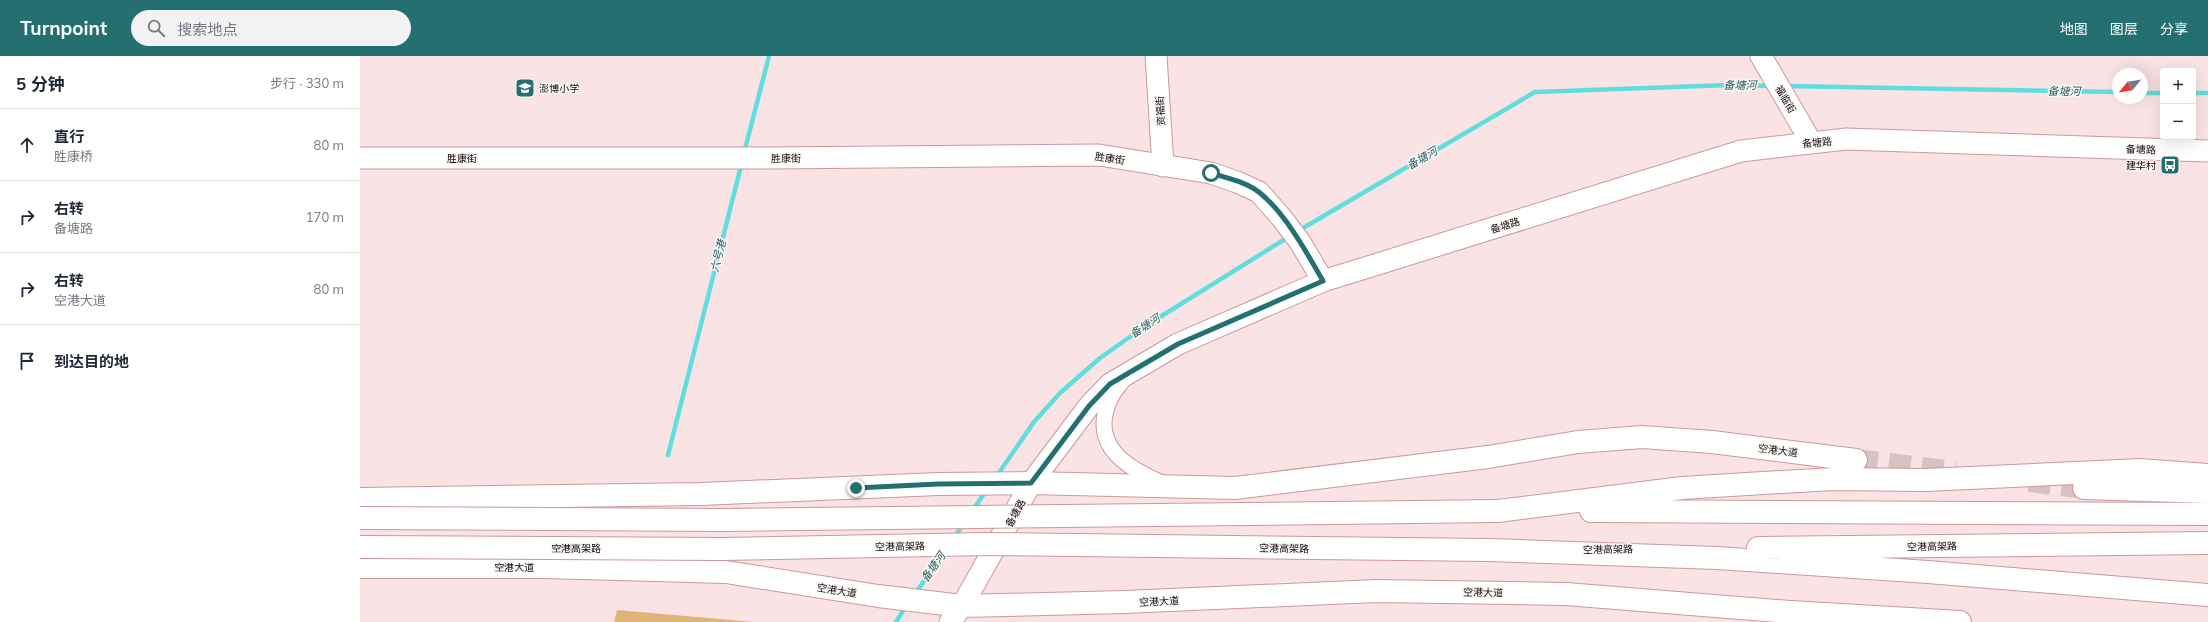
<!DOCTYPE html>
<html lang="zh">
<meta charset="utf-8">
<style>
:root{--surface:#fff;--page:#f2f2f3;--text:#1f2937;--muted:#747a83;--line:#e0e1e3;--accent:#247071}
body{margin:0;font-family:Mulish,"Noto Sans SC",sans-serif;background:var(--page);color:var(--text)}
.controls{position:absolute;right:12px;top:12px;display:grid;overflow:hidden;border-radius:4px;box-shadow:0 4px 16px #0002}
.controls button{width:36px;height:36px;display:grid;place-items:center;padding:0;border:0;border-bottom:1px solid var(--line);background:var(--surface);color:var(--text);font:20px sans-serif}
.compass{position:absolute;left:1752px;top:12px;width:36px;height:36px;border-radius:50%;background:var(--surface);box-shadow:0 4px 16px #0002;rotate:240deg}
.stop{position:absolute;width:12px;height:12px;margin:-9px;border:3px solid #247071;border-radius:50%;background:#fff}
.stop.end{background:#247071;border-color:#fff;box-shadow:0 1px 4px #0008}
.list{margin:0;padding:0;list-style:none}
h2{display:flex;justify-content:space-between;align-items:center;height:52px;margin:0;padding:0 16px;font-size:17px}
h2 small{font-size:13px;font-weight:400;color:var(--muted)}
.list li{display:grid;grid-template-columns:26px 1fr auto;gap:12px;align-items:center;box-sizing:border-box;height:72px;padding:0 16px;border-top:1px solid var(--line)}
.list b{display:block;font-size:15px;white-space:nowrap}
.list p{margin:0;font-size:13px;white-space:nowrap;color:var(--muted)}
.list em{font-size:13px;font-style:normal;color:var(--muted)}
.icon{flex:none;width:22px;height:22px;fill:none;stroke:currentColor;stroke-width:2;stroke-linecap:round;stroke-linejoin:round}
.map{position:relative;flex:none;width:1848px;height:566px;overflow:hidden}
header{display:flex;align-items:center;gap:24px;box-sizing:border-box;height:56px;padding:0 20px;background:var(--accent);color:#fff}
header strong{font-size:19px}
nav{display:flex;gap:22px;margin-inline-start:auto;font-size:14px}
.search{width:280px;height:36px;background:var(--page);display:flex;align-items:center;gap:10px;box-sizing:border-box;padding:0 14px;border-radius:22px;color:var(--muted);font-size:15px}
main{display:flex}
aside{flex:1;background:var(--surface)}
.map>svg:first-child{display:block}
</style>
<header>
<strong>Turnpoint</strong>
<div class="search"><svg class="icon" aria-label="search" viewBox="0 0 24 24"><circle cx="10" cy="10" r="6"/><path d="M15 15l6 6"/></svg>搜索地点</div>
<nav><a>地图</a><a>图层</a><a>分享</a></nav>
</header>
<main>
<aside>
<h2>5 分钟<small>步行 · 330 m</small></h2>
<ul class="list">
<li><svg class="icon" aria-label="ahead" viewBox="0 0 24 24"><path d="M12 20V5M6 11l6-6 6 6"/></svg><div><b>直行</b><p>胜康桥</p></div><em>80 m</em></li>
<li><svg class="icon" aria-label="right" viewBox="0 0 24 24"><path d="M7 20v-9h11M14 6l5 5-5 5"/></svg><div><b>右转</b><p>备塘路</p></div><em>170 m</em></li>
<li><svg class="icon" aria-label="right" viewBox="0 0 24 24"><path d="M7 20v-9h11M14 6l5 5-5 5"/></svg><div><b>右转</b><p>空港大道</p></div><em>80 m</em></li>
<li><svg class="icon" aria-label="arrive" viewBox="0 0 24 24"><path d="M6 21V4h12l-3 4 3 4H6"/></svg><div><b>到达目的地</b></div></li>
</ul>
</aside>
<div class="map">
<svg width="1848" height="566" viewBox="0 0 1848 566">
<rect width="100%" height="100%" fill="#fae3e4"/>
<path fill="#dfb577" d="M257 554 394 566H254Z"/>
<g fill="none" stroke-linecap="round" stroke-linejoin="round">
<path stroke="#61ddde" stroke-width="4.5" d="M1426 30 1758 36
M1782 37H1803
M1833 37H1848
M384 97 409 0
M938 175 1175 36 1370 29 1412 30
M308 399 382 106
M636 421 674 366 700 337 740 302 784 271 930 180
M612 455 626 435
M594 482 603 468
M555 538 584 496
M536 566 546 550"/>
<path stroke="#d8c2c3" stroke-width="22" stroke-dasharray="22 11" stroke-linecap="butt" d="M1496 404 1595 416
M1669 425 1724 432"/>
<g stroke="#cc989a" stroke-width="17">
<path id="street" d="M761 327C751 338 745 351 744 366 743 399 775 415 802 427"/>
</g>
<g stroke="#cc989a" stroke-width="23">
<path id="secondary" d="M796 0 803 110
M1401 0 1451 86
M0 102H411L739 99 851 117 877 126 899 136 921 161 940 186 963 225
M590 566 602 550 671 427 729 350 750 328 818 288 963 225 1381 95 1486 83 1848 95"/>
</g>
<g stroke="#cc989a" stroke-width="24">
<path id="primary" d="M1724 432 1848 436
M0 443 341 438 578 428 671 427 875 432 1128 401 1218 386 1282 381 1352 386 1496 404
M0 511H185L366 516 518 540 602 550 765 546 1016 535 1206 538 1430 556 1600 566"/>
</g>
<g stroke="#cc989a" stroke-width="24">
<path id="highway" d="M1138 455 1322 432 1387 428 1473 423 1566 424 1780 414 1848 419
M1231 455 1848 458
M1398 492 1848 487
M1129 494 1357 502 1568 516 1848 539"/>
</g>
<use href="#street" stroke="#fff" stroke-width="15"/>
<use href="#secondary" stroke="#fff" stroke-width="21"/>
<use href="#primary" stroke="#fff" stroke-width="22"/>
<use href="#highway" stroke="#fff" stroke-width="22"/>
<g stroke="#cc989a" stroke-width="24" stroke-linecap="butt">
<path id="highway-bridge" d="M0 462 364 464 1138 455
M0 491 361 493 627 488 1129 494"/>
</g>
<use href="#highway-bridge" stroke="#fff" stroke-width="22"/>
</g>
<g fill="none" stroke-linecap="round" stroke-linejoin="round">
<path stroke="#247071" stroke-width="5" d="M496 432 578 428 671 427 729 350 750 328 818 288 963 225C947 197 925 157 900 137 887 126 867 122 851 117"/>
</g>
<defs>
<g id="school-square" transform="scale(1)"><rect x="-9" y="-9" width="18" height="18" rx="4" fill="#247071" stroke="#f7f7f7"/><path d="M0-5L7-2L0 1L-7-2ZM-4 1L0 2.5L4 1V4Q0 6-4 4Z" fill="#fff"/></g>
<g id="bus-square" transform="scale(1)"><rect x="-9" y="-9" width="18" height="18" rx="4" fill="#247071" stroke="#f7f7f7"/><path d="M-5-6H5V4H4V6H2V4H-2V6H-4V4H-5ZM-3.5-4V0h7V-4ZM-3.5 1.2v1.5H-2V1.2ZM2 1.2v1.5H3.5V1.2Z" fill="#fff"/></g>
</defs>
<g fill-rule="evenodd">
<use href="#school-square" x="165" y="32"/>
<use href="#bus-square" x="1810" y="109"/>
</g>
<g text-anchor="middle" stroke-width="3" stroke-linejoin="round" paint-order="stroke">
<g font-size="10" fill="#190809" stroke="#f7f7f7" text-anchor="start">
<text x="179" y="36">澎博小学</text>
<text x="1796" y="113" text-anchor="end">建华村</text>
</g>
<g font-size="10" fill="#190809" stroke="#f7f7f7">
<text transform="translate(1426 43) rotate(60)" y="4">福临街</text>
<text transform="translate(800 55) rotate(-93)" y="4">资福街</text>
<text transform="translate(1457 86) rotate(-5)" y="4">备塘路</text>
<text transform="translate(1781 93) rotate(2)" y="4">备塘路</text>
<text x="102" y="106">胜康街</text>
<text transform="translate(426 102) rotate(-1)" y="4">胜康街</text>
<text transform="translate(750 102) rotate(8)" y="4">胜康街</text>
<text transform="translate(1145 169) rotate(-17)" y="4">备塘路</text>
<text transform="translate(1418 394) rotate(7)" y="4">空港大道</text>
<text transform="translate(655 457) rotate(-61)" y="4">备塘路</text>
<text transform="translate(540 490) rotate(-1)" y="4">空港高架路</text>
<text transform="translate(1572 490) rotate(-1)" y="4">空港高架路</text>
<text x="216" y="496">空港高架路</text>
<text transform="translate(924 492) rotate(1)" y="4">空港高架路</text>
<text transform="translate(1248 493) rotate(-1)" y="4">空港高架路</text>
<text x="154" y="515">空港大道</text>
<text transform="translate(477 534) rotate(9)" y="4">空港大道</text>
<text transform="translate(1123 536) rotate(1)" y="4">空港大道</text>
<text transform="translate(799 545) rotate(-3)" y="4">空港大道</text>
</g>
<g font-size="11" font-style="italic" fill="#295d5e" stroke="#f7f7f7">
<text x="1380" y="33">备塘河</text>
<text transform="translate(1704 35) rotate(1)" y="4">备塘河</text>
<text transform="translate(1062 102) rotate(-30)" y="4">备塘河</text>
<text transform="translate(358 200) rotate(-76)" y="4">六号港</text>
<text transform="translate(785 270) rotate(-33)" y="4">备塘河</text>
<text transform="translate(573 511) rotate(-55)" y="4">备塘河</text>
</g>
</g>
</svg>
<div class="controls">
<button>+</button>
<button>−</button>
</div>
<svg class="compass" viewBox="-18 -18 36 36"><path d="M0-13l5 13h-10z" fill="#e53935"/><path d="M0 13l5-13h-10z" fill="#747a83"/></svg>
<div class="stop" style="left:851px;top:117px"></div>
<div class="stop end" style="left:496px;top:432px"></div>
</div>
</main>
